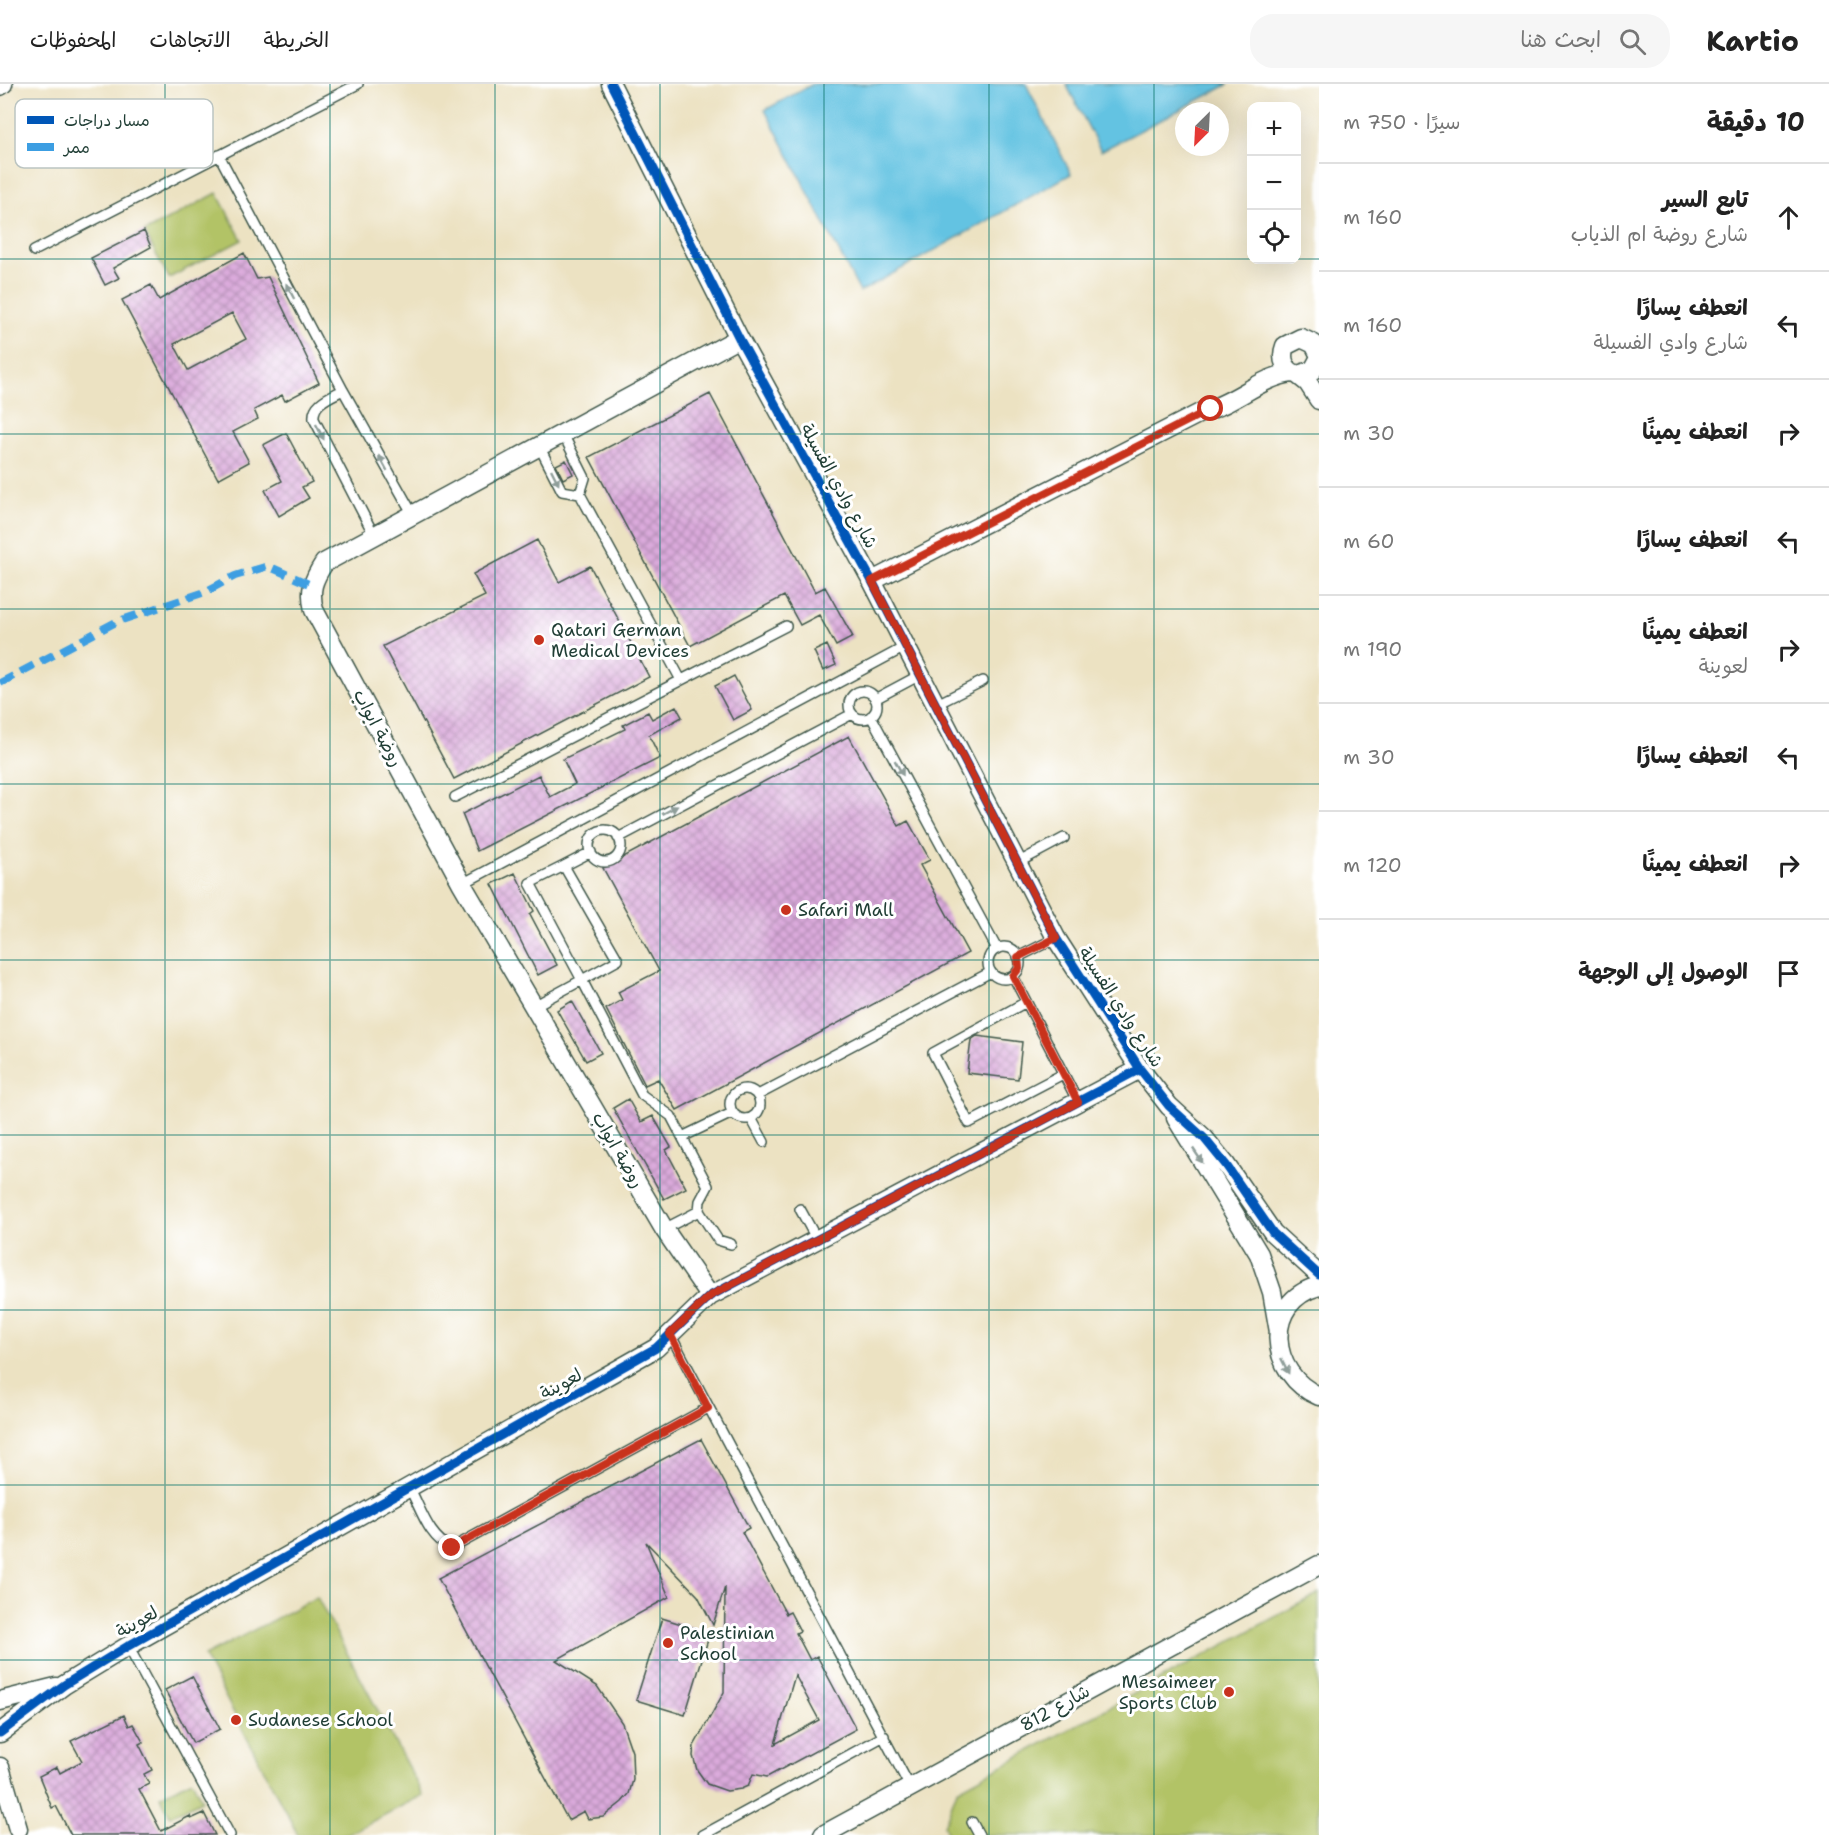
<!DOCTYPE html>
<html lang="ar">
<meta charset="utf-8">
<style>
:root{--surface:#fff;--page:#f6f6f6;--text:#222;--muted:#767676;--line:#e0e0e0}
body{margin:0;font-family:"Shantell Sans","Playpen Sans Arabic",sans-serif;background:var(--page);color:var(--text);direction:rtl}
.controls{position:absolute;right:18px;top:18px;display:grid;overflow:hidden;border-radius:12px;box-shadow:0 6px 24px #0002}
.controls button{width:54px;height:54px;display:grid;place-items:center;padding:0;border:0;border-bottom:2px solid var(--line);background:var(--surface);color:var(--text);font:30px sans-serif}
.compass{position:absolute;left:1175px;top:18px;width:54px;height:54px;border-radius:50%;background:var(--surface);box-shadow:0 6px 24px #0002;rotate:204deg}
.stop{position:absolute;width:18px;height:18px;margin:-14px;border:4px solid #c8321e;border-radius:50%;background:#fff}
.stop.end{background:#c8321e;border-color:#fff;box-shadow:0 2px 6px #0008}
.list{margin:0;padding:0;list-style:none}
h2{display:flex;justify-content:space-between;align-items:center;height:78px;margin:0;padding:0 24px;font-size:26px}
h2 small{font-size:20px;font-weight:400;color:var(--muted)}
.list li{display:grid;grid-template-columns:39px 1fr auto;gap:18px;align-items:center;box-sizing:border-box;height:108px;padding:0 24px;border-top:2px solid var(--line)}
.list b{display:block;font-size:22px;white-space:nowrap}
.list p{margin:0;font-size:20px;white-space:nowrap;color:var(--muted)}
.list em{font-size:20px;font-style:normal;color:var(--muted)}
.icon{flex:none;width:33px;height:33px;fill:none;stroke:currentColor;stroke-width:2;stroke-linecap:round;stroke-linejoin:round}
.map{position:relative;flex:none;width:1319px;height:1751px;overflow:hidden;direction:ltr}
header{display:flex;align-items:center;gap:36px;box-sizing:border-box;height:84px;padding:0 30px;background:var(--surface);border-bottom:2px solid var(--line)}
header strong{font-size:28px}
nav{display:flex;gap:33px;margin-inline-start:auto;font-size:21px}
.search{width:420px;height:54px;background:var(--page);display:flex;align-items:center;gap:15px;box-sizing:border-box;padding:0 21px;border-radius:24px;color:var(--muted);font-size:22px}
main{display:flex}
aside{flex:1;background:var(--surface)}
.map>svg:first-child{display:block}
</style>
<header>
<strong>Kartio</strong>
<div class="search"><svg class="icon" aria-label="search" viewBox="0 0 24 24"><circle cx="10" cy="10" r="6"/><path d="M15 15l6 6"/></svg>ابحث هنا</div>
<nav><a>الخريطة</a><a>الاتجاهات</a><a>المحفوظات</a></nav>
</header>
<main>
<aside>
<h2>10 دقيقة<small>سيرًا · 750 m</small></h2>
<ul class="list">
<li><svg class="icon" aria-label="ahead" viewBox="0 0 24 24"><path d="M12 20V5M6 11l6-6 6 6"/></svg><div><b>تابع السير</b><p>شارع روضة ام الذياب</p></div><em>160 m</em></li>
<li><svg class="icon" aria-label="left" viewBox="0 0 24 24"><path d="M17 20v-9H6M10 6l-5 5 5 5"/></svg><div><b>انعطف يسارًا</b><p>شارع وادي الفسيلة</p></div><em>160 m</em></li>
<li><svg class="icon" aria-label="right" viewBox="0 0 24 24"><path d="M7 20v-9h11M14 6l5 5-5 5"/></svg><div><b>انعطف يمينًا</b></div><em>30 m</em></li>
<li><svg class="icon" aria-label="left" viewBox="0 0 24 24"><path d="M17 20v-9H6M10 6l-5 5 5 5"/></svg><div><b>انعطف يسارًا</b></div><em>60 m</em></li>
<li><svg class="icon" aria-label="right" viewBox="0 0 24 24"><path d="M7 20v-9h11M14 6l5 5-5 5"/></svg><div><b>انعطف يمينًا</b><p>لعوينة</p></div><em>190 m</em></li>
<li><svg class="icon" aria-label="left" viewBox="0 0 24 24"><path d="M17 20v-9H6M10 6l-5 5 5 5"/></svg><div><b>انعطف يسارًا</b></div><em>30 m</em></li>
<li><svg class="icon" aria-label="right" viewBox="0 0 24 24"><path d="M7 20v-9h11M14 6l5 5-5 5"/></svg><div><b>انعطف يمينًا</b></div><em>120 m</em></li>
<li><svg class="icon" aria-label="arrive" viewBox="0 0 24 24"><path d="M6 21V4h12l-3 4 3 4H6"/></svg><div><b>الوصول إلى الوجهة</b></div></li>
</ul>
</aside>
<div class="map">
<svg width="1319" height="1751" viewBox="0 0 1319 1751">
<defs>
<pattern id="building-cross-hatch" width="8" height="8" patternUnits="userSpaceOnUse" patternTransform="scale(1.5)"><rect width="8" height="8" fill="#dbaadc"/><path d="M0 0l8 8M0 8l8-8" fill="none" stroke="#b18cb3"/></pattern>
</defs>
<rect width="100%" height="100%" fill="#fff"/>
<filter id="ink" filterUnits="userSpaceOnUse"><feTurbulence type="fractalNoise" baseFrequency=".0167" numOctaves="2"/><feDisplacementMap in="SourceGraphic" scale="12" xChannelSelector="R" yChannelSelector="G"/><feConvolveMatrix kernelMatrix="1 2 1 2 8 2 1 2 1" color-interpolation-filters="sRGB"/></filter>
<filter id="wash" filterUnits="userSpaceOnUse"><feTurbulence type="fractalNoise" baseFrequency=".008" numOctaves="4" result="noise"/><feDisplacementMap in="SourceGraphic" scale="24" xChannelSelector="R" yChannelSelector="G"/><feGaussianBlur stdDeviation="1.35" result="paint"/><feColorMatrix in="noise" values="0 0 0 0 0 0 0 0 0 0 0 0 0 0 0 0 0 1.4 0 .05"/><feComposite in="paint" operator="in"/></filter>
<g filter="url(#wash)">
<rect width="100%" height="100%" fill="#ece2c2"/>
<path fill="#b2c366" stroke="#68804d" stroke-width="1.5" d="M217 109 242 156 169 194 144 148Z
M1319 1509V1751H948L944 1742 957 1706Z
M317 1513 423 1711 346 1751H298L204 1572Z
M192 1696 202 1716 170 1732 160 1712Z"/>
<path fill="#64c3e2" stroke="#42808b" stroke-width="1.5" d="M813 0H1026L1071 90 860 208 765 26Z
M1066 0H1229L1101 67Z"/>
<g id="blocks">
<path fill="url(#building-cross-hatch)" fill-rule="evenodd" d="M144 147 151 163 113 184 119 194 105 201 91 174Z
M244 169 257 195 268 193 319 299 285 317 282 311 254 326 258 335 233 348 249 378 218 395 122 216 151 201 159 216ZM232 229 246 255 188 286 174 260Z
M710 310 815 508 825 503 853 553 836 562 819 531 800 541 784 512 690 562 589 373Z
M286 349 312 398 302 403 309 414 279 432 265 406 282 397 263 361Z
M566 376 573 390 563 395 556 381Z
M537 456 559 498 590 482 649 593 454 695 383 562 485 512 473 490Z
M827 561 836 581 823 587 814 567Z
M734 592 752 626 733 636 715 602Z
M676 622 682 633 649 651 660 674 477 767 462 730 539 691 550 713 575 700 563 675 625 645 623 641 648 628 652 635Z
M849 652 899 742 908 737 930 776 920 781 968 869 677 1026 658 995 645 1001 606 925 622 916 618 908 659 887 603 784Z
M515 789 534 827 530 830 557 881 538 891 492 800Z
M572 917 601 969 586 977 557 926Z
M977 952 1022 958 1018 995 967 989 971 956Z
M628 1015 641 1038 653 1032 671 1063 666 1066 686 1104 664 1115 613 1024Z
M701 1355 749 1444 742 1448 786 1530 790 1528 800 1547 796 1549 810 1576 817 1572 856 1645 767 1693 753 1690 748 1702 741 1705 727 1707 707 1700 697 1686 693 1672 694 1662 724 1608 725 1503 713 1541 698 1512 646 1458 669 1513 556 1576 597 1602 622 1639 632 1668 633 1696 629 1710 622 1718 603 1733 588 1735 584 1727 568 1736 438 1494ZM795 1591 819 1636 775 1660Z
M662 1534 710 1549 685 1631 636 1616Z
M192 1592 220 1645 193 1659 165 1606Z
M124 1631 129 1642 133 1640 143 1658 139 1660 152 1686 144 1690 149 1700 139 1705 161 1747 190 1732 191 1735 204 1729 215 1751H71L56 1722 52 1724 39 1692 57 1683 60 1689 82 1677 71 1657Z"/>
</g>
</g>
<g filter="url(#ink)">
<use href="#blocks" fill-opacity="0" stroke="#3e5649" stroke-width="1.5"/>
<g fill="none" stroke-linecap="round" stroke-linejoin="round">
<g stroke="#3e5649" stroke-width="12">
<path id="lane" d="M219 71 343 306 412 429
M34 167 358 0
M343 306C330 313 312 319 314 335L374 451
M563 350 585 394 580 410 681 596
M539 362 562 407 580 410
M849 621a14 14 0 1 1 28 0a14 14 0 1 1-28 0Z
M875 615 920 591
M937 620 983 597
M871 632 997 865
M455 713 786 542
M589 762a16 16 0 1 1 32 0a16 16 0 1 1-32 0Z
M618 754 852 630
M591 768 564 782 618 876 582 896 642 1011 671 1032 708 1102 700 1117 699 1127 664 1145
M1019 778 1064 754
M462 800 905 563
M988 879a16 16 0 1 1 32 0a16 16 0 1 1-32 0Z
M1018 873 1056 854
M1013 892 1078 1018
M1026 918 933 969 969 1039 1063 990
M534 922 582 896 530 799 564 782
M730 1020a15 15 0 1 1 30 0a15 15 0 1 1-30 0Z
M758 1011 991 888
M751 1034 764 1058
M682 1053 732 1029
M800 1125 816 1154
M699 1127 718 1156 731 1160
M670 1250 910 1703
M410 1405C421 1425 429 1455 452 1464L708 1324
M128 1562 230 1751
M972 1738 979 1751
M703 1751 884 1652"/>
</g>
<g stroke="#3e5649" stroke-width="21">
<path id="street" d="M611 0 739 254 872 497 1056 854 1140 985 1169 1022 1204 1054 1226 1081 1273 1149 1319 1191
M0 2 3 0
M1319 270 1314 260 1301 254 1285 262C1280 275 1285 287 1298 291L1313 286 1319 275
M1298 291 1308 299 1319 316
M872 497 1204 327C1235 320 1261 292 1293 289
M1176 1034 1259 1170 1272 1208 1279 1248
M1319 1202C1262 1217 1268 1291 1319 1312
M710 1212 664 1145 462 800 314 526C309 506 313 496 324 479L739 254
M0 1617 56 1603
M0 1649 64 1601 128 1562 656 1264 710 1212 1140 985
M0 1683 18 1745
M823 1751 1319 1481"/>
</g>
<use href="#lane" stroke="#fff" stroke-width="9"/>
<use href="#street" stroke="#fff" stroke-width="18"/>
<path stroke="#3c9ee2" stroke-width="8" stroke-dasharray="15 8" stroke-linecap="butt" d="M0 599 116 538 205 508 235 492 268 482 311 501"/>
<g stroke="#fff" stroke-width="13">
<path id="cycleway" d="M611 0 739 254 872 497 1056 854 1140 985 1169 1022 1204 1054 1226 1081 1273 1149 1319 1191
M0 1649 64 1601 128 1562 656 1264 710 1212 1140 985"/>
</g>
<use href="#cycleway" stroke="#0057b8" stroke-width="9"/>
</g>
<defs><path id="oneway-solid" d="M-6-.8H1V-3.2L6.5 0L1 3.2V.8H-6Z" transform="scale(1.5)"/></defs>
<g fill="#8f9e9a">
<use href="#oneway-solid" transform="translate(290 207) rotate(-118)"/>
<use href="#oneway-solid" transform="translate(320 348) rotate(63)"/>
<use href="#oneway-solid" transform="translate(383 379) rotate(-119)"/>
<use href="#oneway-solid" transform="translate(555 393) rotate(64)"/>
<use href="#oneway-solid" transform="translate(899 684) rotate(61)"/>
<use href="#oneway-solid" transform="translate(670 726) rotate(-28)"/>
<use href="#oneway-solid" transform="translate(1198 1072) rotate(56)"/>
<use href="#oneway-solid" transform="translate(1285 1282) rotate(64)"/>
</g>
</g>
<g fill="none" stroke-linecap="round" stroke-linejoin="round" filter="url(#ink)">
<path stroke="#c8321e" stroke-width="8" d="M452 1464 708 1324 670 1250 710 1212 1078 1018 1013 892 1019 884 1018 873 1056 854 872 497 1211 325"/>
</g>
<path fill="none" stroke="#0f766e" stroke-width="1.5" stroke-opacity="0.55" d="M165 0V1751M330 0V1751M495 0V1751M660 0V1751M824 0V1751M989 0V1751M1154 0V1751M0 175H1252M1296 175H1319M0 350H1319M0 525H1319M0 700H1319M0 876H1319M0 1051H1319M0 1226H1319M0 1401H1319M0 1576H1319"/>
<g fill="#c8321e" stroke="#fff" stroke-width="2">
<circle cx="539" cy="556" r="6"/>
<circle cx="786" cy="826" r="6"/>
<circle cx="668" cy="1559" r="6"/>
<circle cx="1229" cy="1608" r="6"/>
<circle cx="236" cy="1636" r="6"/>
</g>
<g text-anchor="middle" stroke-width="6" stroke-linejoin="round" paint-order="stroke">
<g font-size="18" fill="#1f3d34" stroke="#fff">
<text transform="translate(839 402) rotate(61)" y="6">شارع وادي الفسيلة</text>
<text transform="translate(378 644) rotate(62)" y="6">روضة ابواب</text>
<text transform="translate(1121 923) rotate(57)" y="6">شارع وادي الفسيلة</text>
<text transform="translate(618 1066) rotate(60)" y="6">روضة ابواب</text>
<text transform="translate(561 1300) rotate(-29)" y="6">لعوينة</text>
<text transform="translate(137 1538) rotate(-30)" y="6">لعوينة</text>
<text transform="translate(1055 1624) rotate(-29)" y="6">شارع 812</text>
</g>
<g font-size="18" fill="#1f3d34" stroke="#fff" text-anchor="start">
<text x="551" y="552">Qatari German<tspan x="551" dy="21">Medical Devices</tspan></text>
<text x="798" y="832">Safari Mall</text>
<text x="680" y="1555">Palestinian<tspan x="680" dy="21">School</tspan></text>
<text x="1217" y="1604" text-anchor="end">Mesaimeer<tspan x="1217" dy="21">Sports Club</tspan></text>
<text x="248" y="1642">Sudanese School</text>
</g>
</g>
<rect x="15" y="15" width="198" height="69" rx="9" fill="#fff" stroke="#bcc5c2" stroke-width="1.5"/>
<rect x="27" y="32" width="27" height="8" fill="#0057b8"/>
<rect x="27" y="59" width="27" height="8" fill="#3c9ee2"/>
<g font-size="16" fill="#1f3d34">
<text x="64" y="42">مسار دراجات</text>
<text x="64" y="69">ممر</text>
</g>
</svg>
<div class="controls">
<button>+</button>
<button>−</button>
<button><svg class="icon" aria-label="locate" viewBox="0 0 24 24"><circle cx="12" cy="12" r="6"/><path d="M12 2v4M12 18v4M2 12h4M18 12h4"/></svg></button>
</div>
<svg class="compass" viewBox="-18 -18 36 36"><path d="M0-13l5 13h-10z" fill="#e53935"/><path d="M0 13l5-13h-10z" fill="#767676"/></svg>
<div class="stop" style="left:1211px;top:325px"></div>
<div class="stop end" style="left:452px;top:1464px"></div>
</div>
</main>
